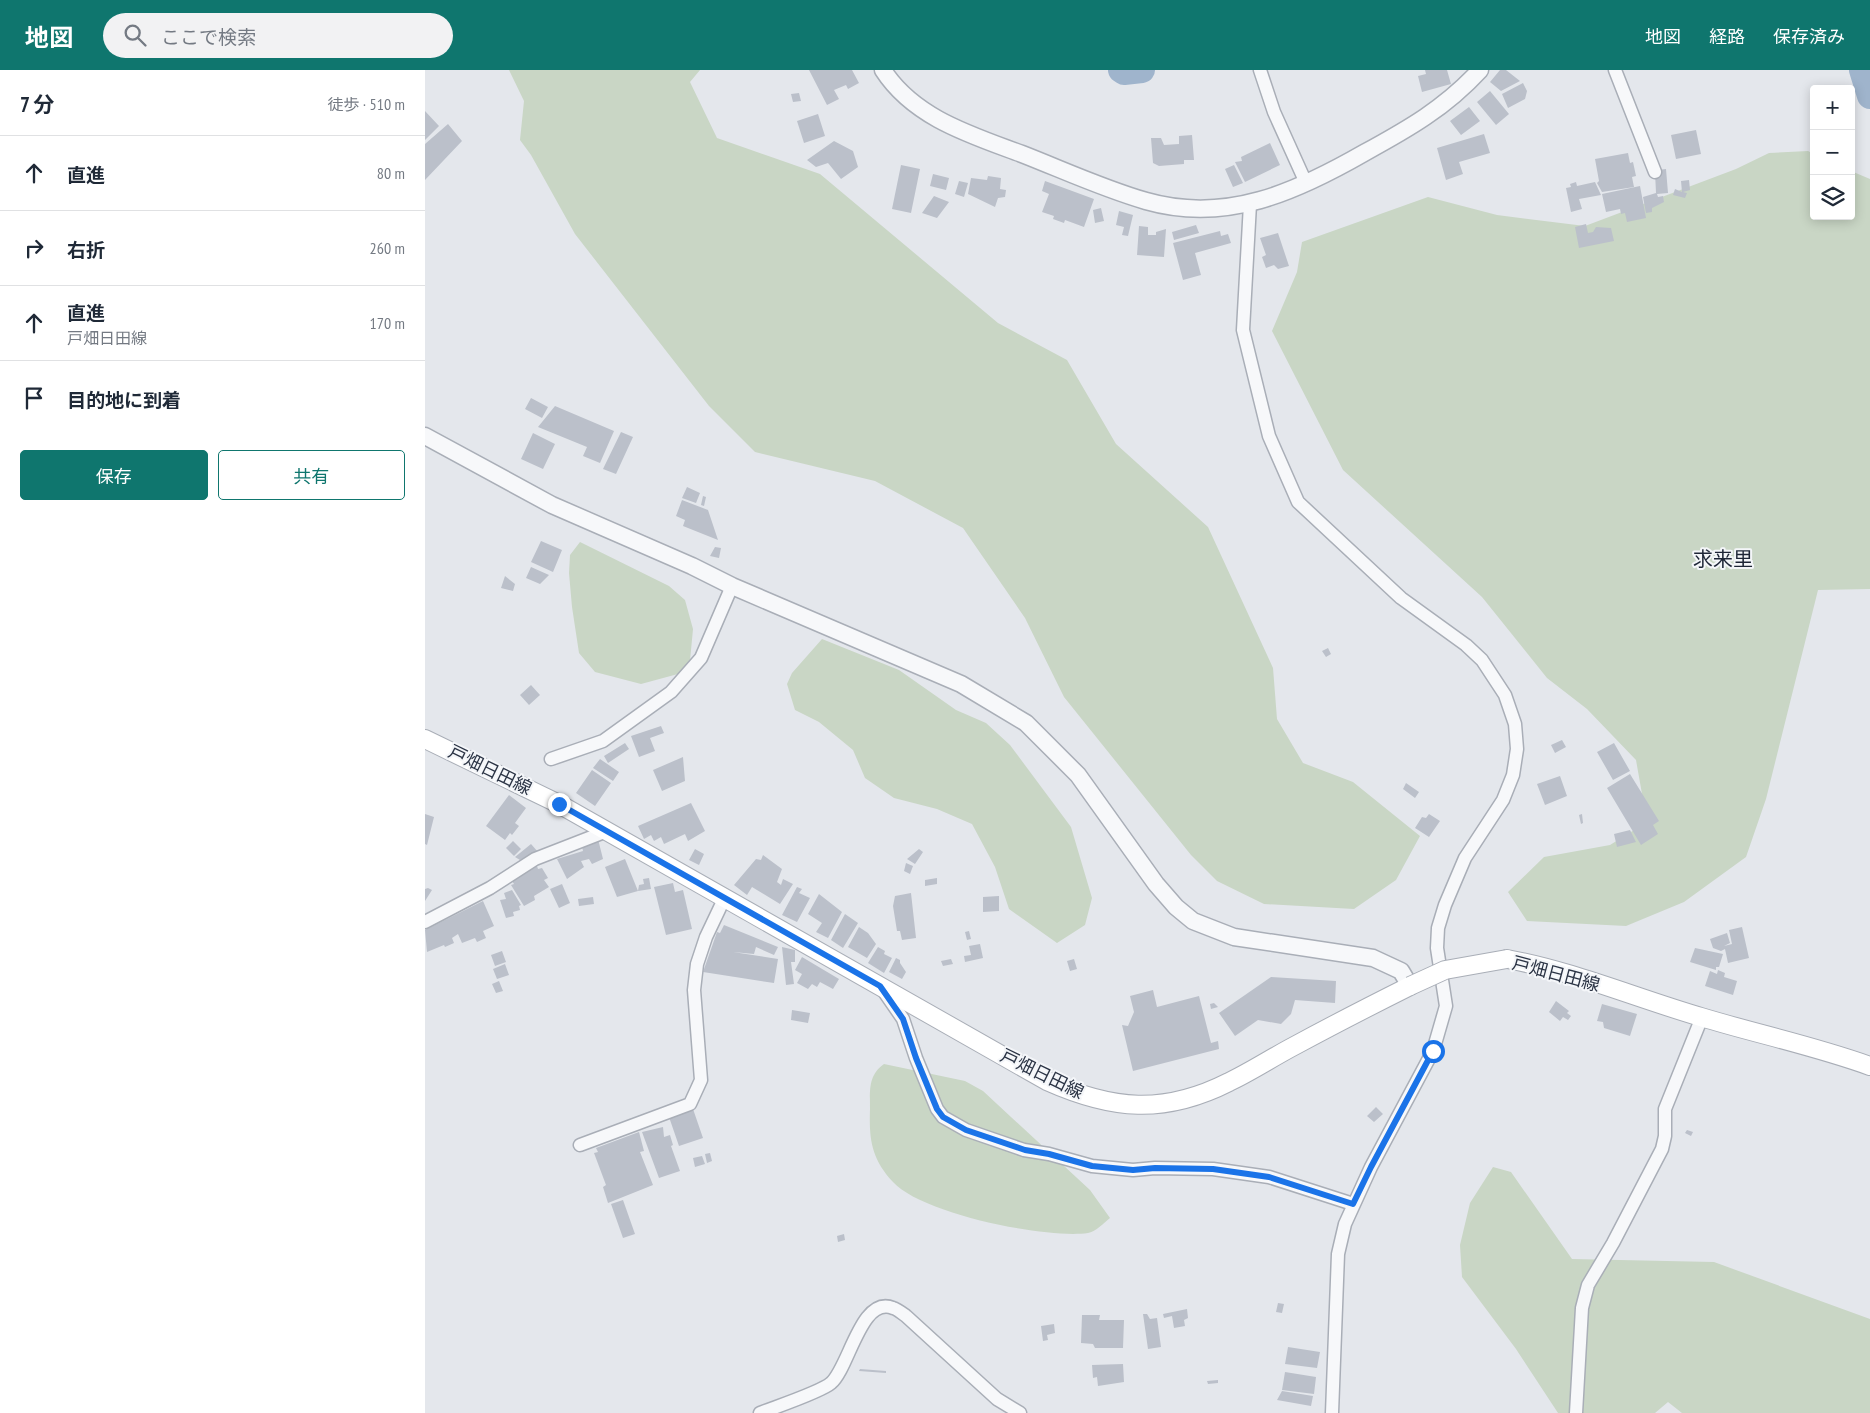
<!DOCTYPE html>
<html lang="ja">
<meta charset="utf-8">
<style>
:root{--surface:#fff;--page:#f2f2f3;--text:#1f2937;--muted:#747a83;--line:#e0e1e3;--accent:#0f766e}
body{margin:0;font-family:"PT Sans Narrow","Noto Sans JP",sans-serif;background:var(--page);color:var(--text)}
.controls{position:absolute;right:15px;top:15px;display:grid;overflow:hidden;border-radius:5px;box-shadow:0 2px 12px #0003}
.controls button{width:45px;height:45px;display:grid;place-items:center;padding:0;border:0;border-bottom:1px solid var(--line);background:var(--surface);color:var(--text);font:25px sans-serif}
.stop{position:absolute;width:15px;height:15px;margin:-11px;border:4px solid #1a73e8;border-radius:50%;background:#fff}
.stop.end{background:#1a73e8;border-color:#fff;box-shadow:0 1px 5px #0008}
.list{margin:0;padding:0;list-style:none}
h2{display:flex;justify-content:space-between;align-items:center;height:65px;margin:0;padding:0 20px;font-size:21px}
h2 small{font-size:16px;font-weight:400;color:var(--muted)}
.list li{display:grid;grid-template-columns:32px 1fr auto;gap:15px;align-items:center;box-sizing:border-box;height:75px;padding:0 20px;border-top:1px solid var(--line)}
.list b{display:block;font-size:19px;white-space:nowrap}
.list p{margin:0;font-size:16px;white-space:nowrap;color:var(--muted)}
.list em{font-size:16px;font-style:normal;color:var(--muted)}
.actions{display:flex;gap:10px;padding:15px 20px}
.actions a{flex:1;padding:11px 0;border:1px solid var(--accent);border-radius:5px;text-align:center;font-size:18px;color:var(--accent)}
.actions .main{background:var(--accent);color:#fff}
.icon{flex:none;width:28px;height:28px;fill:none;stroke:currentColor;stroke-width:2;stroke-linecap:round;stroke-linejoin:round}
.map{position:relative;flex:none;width:1445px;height:1343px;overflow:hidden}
header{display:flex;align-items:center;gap:30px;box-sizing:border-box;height:70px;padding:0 25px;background:var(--accent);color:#fff}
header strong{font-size:24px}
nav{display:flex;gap:28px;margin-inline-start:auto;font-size:18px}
.search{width:350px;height:45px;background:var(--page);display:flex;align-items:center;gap:12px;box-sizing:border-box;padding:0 18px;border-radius:28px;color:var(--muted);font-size:19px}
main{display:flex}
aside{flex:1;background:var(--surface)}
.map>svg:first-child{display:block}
</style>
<header>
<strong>地図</strong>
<div class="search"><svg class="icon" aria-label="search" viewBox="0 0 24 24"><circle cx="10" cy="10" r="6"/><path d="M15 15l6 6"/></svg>ここで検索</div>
<nav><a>地図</a><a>経路</a><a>保存済み</a></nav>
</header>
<main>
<aside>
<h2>7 分<small>徒歩 · 510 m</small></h2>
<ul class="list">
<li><svg class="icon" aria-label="ahead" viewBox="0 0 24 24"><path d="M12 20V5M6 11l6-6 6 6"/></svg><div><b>直進</b></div><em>80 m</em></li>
<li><svg class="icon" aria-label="right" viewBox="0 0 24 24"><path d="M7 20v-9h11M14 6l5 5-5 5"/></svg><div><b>右折</b></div><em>260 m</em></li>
<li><svg class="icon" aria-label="ahead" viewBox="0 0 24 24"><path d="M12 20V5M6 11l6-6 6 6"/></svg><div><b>直進</b><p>戸畑日田線</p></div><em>170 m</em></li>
<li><svg class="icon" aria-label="arrive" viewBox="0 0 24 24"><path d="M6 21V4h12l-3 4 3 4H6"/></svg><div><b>目的地に到着</b></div></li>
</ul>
<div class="actions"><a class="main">保存</a><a>共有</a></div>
</aside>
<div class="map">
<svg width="1445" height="1343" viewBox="0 0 1445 1343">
<rect width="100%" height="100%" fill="#e4e7ec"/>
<path fill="#c9d6c5" d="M84 0H275L265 12 292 68 395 104 573 253 642 290 691 374 783 457 848 598 852 649 878 693 928 712 995 766 971 810 929 839 839 834 792 811 766 785 639 627 600 548 538 458 450 411 330 382 284 336 150 164 106 85 95 70 99 31Z
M1383 81 1389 84V146H1426V101L1445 109V519L1393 520 1341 729 1321 787 1259 832 1201 856 1102 851 1083 822 1119 787 1185 775 1222 752 1211 690 1162 639 1122 608 1057 527 918 400 847 261 872 202 877 172 1003 127 1072 145 1160 156 1311 99 1344 83Z
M155 472 244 516 260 530 268 559 264 601 216 614 170 602 154 583 147 537 144 503 145 485Z
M397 569 474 600 531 640 561 653 585 675 646 757 667 828 660 855 632 873 584 839 570 797 547 754 512 739 469 728 440 708 428 680 394 652 370 640 362 614 367 603Z
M459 994 540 1011 558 1021 665 1120 685 1148C679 1153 670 1162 663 1163 621 1169 497 1144 468 1112 446 1088 444 1069 445 1039 445 1021 443 1005 459 994Z
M1068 1097 1086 1102 1147 1189 1289 1192 1445 1249V1343H1257L1243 1332 1230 1343H1133L1091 1279 1037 1207 1035 1175 1045 1133Z"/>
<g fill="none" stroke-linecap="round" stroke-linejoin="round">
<path stroke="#9fb4cc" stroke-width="26" d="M696 0 699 2 717 0
M1437 0 1445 26"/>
</g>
<path fill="#bbc0ca" d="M384 0H427L434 13 423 19 421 15 409 20 414 29 402 35Z
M1000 0H1022L1026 14 997 22 993 6 1001 4Z
M1075 0H1081L1095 11 1076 21 1065 12Z
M1098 13 1102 21 1100 29 1083 38 1077 24Z
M1065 21 1084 44 1071 55 1052 32Z
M374 23 376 31 368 32 366 24Z
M1044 37 1055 51 1036 65 1025 51Z
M0 41 14 56 0 70Z
M393 44 400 66 379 73 372 51Z
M23 54 37 71 0 110V74Z
M1271 60 1276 84 1251 89 1246 65Z
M1059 64 1065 83 1034 92 1038 104 1021 110 1012 78Z
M767 65 769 90H759V94L734 96 728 93 726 68H736L739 75 754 74V66Z
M409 71 428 81 433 97 416 109 403 93 391 97 382 90Z
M845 73 855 95 820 112 810 92 817 91 816 87Z
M1203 83 1205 93 1208 92 1211 106 1207 107 1209 117 1177 122 1172 113 1174 111 1170 89Z
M476 95 495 99 486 143 467 139Z
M809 95 818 113 808 117 800 99Z
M1241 99 1243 123 1232 124 1233 127 1238 126 1239 132 1227 138V142L1221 143 1218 127 1231 123 1230 102 1224 101Z
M508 104 524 108 521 120 505 116Z
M563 106 576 108 575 119 581 120 580 127 573 128 570 137 543 124 546 108 562 110Z
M1264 110 1265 120 1258 122 1262 123 1260 128 1248 125 1250 119 1257 122 1256 111Z
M534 111 543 113 539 127 530 124Z
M620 111 669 129 659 157 640 150 639 153 628 149 629 146 617 142 624 124 617 121Z
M1151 112 1152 116 1170 112 1176 125 1154 129 1157 139 1146 142 1141 118 1146 117 1145 114Z
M1215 116 1221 148 1202 152 1200 143 1196 144 1195 139 1181 142 1177 124Z
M509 126 524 132 512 148 497 143Z
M676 138 679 151 670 153 668 140Z
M694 141 708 145 703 166 697 165 699 157 691 155Z
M1161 154 1163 163 1168 162 1171 157 1186 158 1189 171 1154 178 1150 157Z
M771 155 774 163 749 170 747 162Z
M714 156 723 157V165H731V162L741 159 739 187 712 185Z
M795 161 796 166 803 164 806 173 770 183 776 205 758 210 748 173Z
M853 163 864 196 853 199 849 195 841 198 837 187 841 185 835 168Z
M106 328 123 337 117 348 100 339Z
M130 336 189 361 175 393 158 386 162 377 113 357Z
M196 362 208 367 191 404 178 399Z
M108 363 130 374 118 399 96 389Z
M262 417 275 423 271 433 257 428Z
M278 426 281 427 279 436 276 435Z
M257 430 283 440 293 470 258 456 260 450 251 446Z
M116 471 137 480 128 502 106 492Z
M290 477 296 478 294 488 285 486Z
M106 497 124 505 115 514 101 508Z
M80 506 90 514 88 521 76 518Z
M903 578 906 584 901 587 897 581Z
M106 615 115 625 104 635 95 625Z
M236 656 239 663 225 668 230 681 214 687 206 666Z
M1137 670 1141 677 1130 683 1126 675Z
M200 673 204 679 183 693 179 686Z
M1189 673 1205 701 1188 710 1172 682Z
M258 687 260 711 237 721 228 700Z
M175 689 194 702 188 711 168 698Z
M167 700 186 713 170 736 151 723Z
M1205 704 1234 751 1228 755 1233 764 1216 775 1182 718Z
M1135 706 1142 726 1120 735 1112 714Z
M981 713 994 722 990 728 978 719Z
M84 725 101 738 90 753 94 756 87 765 85 763 80 770 61 756Z
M266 733 280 761 263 771 260 764 239 774 236 767 229 771 226 765 219 769 213 756Z
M0 744 9 747 2 775 0 774Z
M1004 744 1015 751 1004 767 990 758 997 747 1001 748Z
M1157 744 1158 753 1156 754 1154 745Z
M1205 760 1211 772 1192 777 1189 764Z
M173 769 178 789 167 794 164 789 156 791 159 797 142 809 132 789 158 781 157 776Z
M88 771 96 779 89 786 81 778Z
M106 774 113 782 95 790 90 787Z
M270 779 279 784 274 795 264 790Z
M494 779 498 782 490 794 482 789Z
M338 785 357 799 352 812 356 815 358 809 368 814 355 834 327 817 322 825 309 815 331 789 336 790Z
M200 789 213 821 192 827 180 797Z
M481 793 488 796 485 804 479 801Z
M112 796 113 799 117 798 123 808 119 810 124 817 109 826 110 830 99 836 86 815 89 814 85 808 97 800 99 804Z
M224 808 226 819 213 821 214 815 219 814 218 809Z
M512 808V814L500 816V810Z
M248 813 250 822 258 820 267 859 241 865 229 817Z
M137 814 145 833 134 838 125 819Z
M372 817 377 819 374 823 385 828 372 852 357 845Z
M3 818 7 820 0 831V819Z
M87 820 96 835 94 836 95 840 88 842 89 846 81 848 75 830 81 829 79 823Z
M486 823 491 868 477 870 475 861H472L468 836 470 826Z
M394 824 417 842 403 868 391 862 397 853 383 844Z
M574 826V841L558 842V827Z
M168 827 169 834 154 836 153 829Z
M58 831 69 856 58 861 61 868 52 872 50 868 37 873 33 864 27 868 29 873 20 877 19 875 2 882 0 860Z
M420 844 433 853 418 878 406 870Z
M299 855 353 877 349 885 331 877 329 884 308 882 353 889 349 913 278 902 292 862 295 863Z
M434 857 443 863 451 874 442 888 423 877Z
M1317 857 1324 888 1303 893 1300 879 1296 881 1288 878 1285 869 1302 863 1305 873 1299 876 1307 874 1304 860Z
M544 861 546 869 542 870 540 862Z
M555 874 558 888 540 892 539 886 546 885 544 876Z
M357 877 370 880V892H366L369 914 361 915Z
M453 877 460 881 459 884 467 888 459 903 443 893Z
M1270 878 1298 884 1294 897H1291V900L1265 892Z
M77 881 81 892 70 896 66 885Z
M377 887 414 909 408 919 395 912 392 917 387 914 383 919 372 913 377 904 370 900Z
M471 888 475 890V893L481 902 477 909 464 902Z
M526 889 528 894 518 896 516 891Z
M649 889 652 899 645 901 642 891Z
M80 894 84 905 72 909 68 899Z
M1293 900 1300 903 1299 907 1312 911 1308 925 1280 916 1285 901 1292 904Z
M846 907 911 911 910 933 870 930 866 944 856 954 833 950 810 966 794 943Z
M74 911 78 921 71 923 67 914Z
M728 920 732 937 774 926 786 973 793 971 794 979 708 1001 697 955 703 956 709 942 705 926Z
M1131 931 1144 941 1142 943 1146 946 1143 950 1138 947 1135 951 1124 942Z
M789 933 793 937 786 939 785 934Z
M1177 934 1212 944 1205 966 1179 958 1178 952 1172 951Z
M367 940 385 943 383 953 366 950Z
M951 1037 958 1044 949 1052 942 1046Z
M268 1039 278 1068 254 1076 244 1047Z
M238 1057 239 1067 245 1065 248 1075 246 1076 255 1101 234 1108 217 1062Z
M1262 1060 1268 1062 1266 1066 1260 1063Z
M214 1062 219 1081 215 1082 228 1115 183 1133 178 1117 181 1115 169 1083 173 1082 171 1078Z
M285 1083 287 1091 282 1093 280 1084Z
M277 1086 280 1094 270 1097 268 1088Z
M198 1130 210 1164 198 1168 186 1134Z
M419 1164 420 1170 413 1172 412 1166Z
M853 1233 859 1234 857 1243 851 1242Z
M762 1239 763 1248 759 1250 760 1256 749 1258 747 1246 739 1248 738 1244Z
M718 1244H722L725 1249 732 1248 736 1277 723 1279Z
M657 1245H675L674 1250H699L698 1278H670L668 1274 656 1273Z
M629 1254 630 1263 622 1265 623 1270 618 1271 616 1256Z
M863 1277 895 1282 892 1298 860 1294Z
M698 1294 699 1312 673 1316 672 1307 668 1308 667 1295Z
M435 1299 461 1301V1303L434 1301Z
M860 1302 891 1307 889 1324 857 1320Z
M793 1310V1313L783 1314 782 1311Z
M857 1321 888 1326 886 1336 852 1330Z"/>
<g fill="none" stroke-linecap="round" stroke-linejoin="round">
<g stroke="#a9aeb7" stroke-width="15">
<path id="minor" d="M835 0 849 42 881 113
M1190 0 1230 102
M825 134 818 260 844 366 873 432 976 528 1041 575 1057 590 1080 625 1090 654 1092 679 1088 705 1078 730 1040 788 1020 835 1013 858 1012 878 1021 936 1008 981 946 1097 920 1154 913 1184 907 1343
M126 689 178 671 246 622 276 588 307 516
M0 852 65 818 110 789 182 761
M458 920 478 949 491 988 512 1039 518 1047 541 1060 599 1080 624 1084 667 1096 708 1100 730 1098 788 1099 844 1107 928 1134
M155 1075 265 1034 276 1010 269 920 272 894 281 867 300 827
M335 1343C350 1337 396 1322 406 1313 424 1298 436 1225 468 1238 472 1239 477 1243 481 1246L572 1329 595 1343
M1151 1343 1157 1238 1163 1215 1188 1173 1237 1079 1240 1066V1039L1277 947"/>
</g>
<g stroke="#a9aeb7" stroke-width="19">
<path id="tertiary" d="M458 0C489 48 546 65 597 84 638 100 679 119 721 131 801 154 871 122 939 83 983 59 1020 38 1055 0
M0 366 127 435 267 496 307 516 536 614 601 653 653 705 731 814 751 837 768 851 809 867 948 888 976 901 985 916"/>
</g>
<g stroke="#a9aeb7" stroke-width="20">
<path id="secondary" d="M0 669 134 734 622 1011C687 1040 739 1045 804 1012 827 1001 848 987 871 975 908 955 947 935 985 916
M1082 889C1148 901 1211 928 1276 947 1332 964 1390 976 1445 996"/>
</g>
<use href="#minor" stroke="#f7f8fa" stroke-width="12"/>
<use href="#tertiary" stroke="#f7f8fa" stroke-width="16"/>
<use href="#secondary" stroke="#fff" stroke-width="18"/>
<g stroke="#a9aeb7" stroke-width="20" stroke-linecap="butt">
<path id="secondary-bridge" d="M985 916 1020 900 1082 889"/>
</g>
<use href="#secondary-bridge" stroke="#fff" stroke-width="18"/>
</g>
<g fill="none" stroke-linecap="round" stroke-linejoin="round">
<path stroke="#1a73e8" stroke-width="6" d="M134 734 455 916 478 949 491 988 512 1039 518 1047 541 1060 600 1080 624 1084 667 1096 708 1100 730 1098 788 1099 844 1107 928 1134 946 1097 1008 981"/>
</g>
<g text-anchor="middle" stroke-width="4" stroke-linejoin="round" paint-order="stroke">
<g font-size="18" fill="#2b3445" stroke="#f4f6f9">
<text transform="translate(65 700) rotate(26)" y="6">戸畑日田線</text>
<text transform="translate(1131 904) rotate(15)" y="6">戸畑日田線</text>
<text transform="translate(617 1004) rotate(26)" y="6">戸畑日田線</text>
</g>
<g font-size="20" fill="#1d2536" stroke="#f4f6f9">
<text x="1298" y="496">求来里</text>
</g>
</g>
</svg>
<div class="controls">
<button>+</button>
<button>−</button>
<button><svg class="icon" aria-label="layers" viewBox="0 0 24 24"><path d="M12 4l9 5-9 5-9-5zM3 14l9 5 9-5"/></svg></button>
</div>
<div class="stop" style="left:1008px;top:981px"></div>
<div class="stop end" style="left:134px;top:734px"></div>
</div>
</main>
